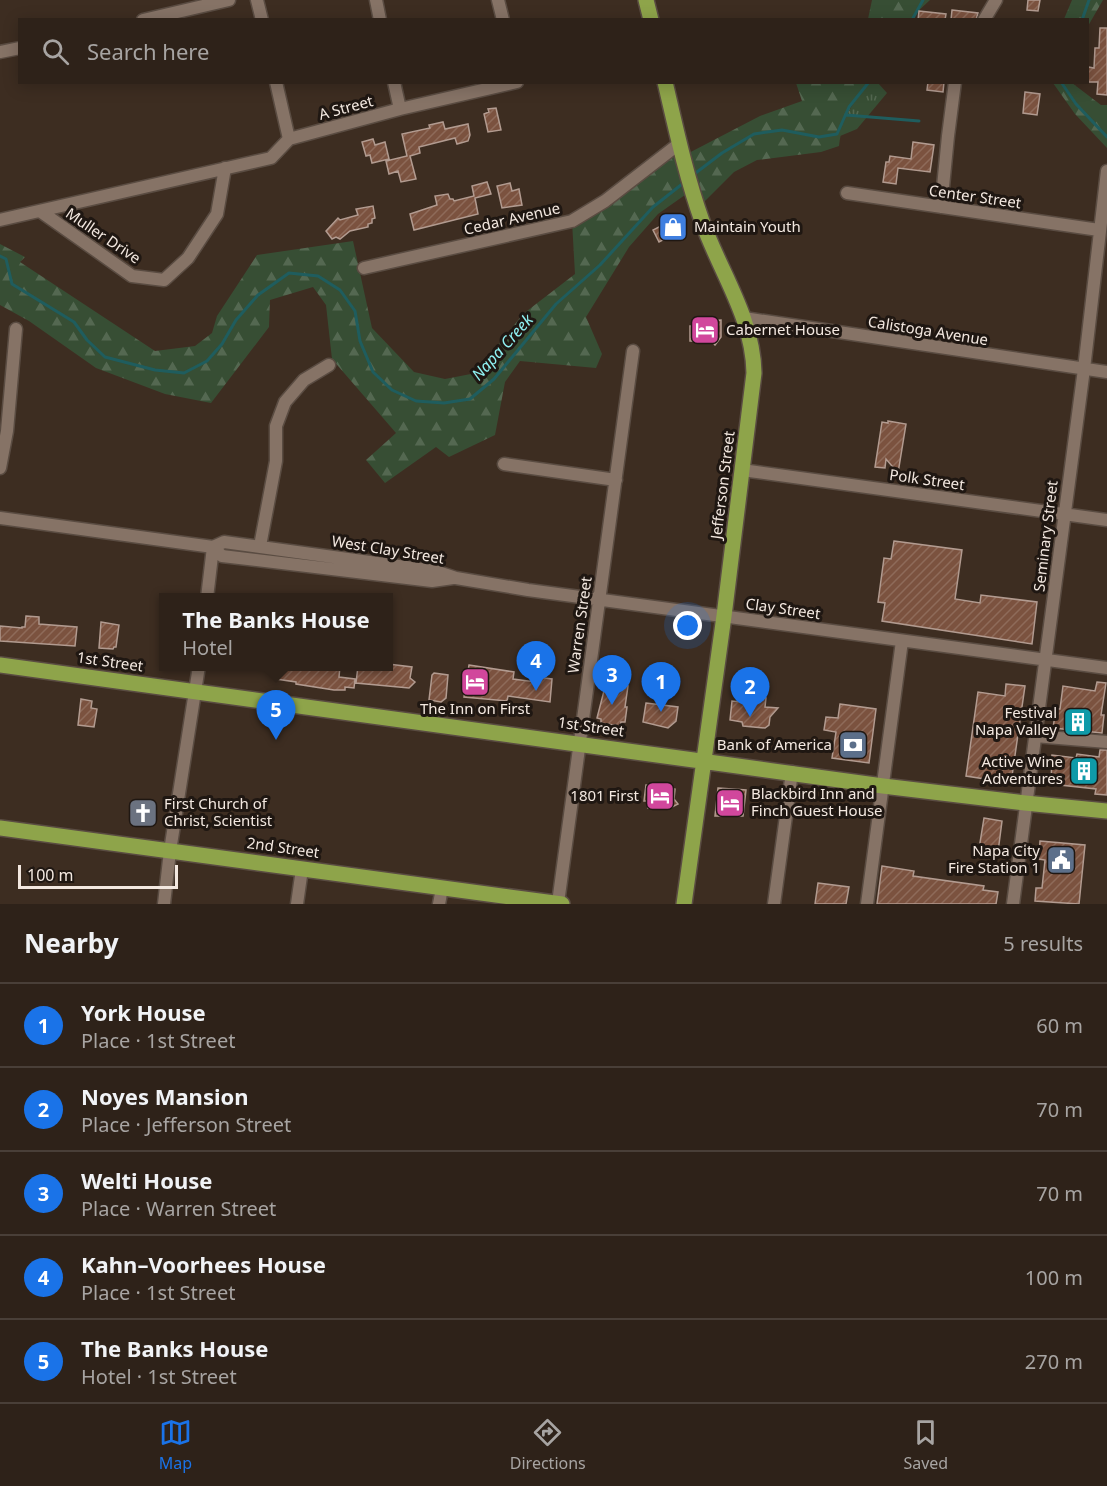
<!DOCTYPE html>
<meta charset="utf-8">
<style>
:root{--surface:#2e2219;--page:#362a22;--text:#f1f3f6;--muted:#a7a4a2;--line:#493f38;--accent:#1a73e8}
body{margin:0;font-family:"Noto Sans",sans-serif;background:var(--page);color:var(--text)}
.scale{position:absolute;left:18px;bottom:15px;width:160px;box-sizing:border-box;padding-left:6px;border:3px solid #f3e8e0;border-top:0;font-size:16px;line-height:21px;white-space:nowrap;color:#f3e8e0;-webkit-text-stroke:4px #1f1712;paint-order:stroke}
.you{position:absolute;left:688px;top:626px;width:21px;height:21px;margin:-15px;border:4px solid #fff;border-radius:50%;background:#1a73e8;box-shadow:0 0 0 9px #1a73e833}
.badge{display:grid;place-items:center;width:39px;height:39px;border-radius:50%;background:var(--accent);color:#fff;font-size:20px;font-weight:700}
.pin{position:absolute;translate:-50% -50px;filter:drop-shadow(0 2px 3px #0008)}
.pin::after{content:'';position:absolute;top:32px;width:21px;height:18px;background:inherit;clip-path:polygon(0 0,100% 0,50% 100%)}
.popup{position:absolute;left:159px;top:593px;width:234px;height:78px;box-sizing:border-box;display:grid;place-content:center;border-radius:0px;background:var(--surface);filter:drop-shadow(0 2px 4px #0005);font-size:20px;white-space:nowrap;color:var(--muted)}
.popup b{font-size:22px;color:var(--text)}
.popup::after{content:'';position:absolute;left:50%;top:100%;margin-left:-12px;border:12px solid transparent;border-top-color:var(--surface)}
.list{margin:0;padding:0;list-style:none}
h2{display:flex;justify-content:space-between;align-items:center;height:78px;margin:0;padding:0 24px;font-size:26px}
h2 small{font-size:20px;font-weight:400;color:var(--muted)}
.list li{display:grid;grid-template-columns:39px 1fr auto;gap:18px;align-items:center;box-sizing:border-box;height:84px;padding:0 24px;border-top:2px solid var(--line)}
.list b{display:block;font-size:22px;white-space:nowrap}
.list p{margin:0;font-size:20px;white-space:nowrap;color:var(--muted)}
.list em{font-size:20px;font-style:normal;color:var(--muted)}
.icon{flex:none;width:33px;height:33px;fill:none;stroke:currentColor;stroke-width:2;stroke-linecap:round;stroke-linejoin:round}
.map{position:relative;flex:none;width:1107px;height:904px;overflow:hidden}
.search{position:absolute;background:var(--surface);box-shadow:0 3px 15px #0003;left:18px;right:18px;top:18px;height:66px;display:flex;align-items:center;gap:15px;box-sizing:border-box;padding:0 21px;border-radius:0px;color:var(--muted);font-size:22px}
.sheet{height:498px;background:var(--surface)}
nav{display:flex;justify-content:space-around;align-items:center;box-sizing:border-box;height:84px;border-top:2px solid var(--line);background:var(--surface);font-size:16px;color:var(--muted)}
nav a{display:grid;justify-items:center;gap:3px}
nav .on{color:var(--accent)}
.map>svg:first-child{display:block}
</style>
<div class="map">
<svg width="1107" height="904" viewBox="0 0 1107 904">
<defs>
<pattern id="grass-tufts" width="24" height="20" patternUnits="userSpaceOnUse" patternTransform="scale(1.5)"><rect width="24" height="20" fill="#374e34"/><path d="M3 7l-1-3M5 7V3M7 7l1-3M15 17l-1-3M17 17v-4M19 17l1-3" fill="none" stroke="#546851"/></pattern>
<pattern id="forest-firs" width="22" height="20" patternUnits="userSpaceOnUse" patternTransform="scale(1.5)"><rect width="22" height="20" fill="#374e34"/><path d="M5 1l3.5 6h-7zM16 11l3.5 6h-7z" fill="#546851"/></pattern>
<pattern id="building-hatch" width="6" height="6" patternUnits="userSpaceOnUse" patternTransform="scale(1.5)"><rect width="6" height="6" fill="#7b523f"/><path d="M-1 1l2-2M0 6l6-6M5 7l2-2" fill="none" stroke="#8e6b5a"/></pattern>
</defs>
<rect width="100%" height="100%" fill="#3d2d21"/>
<path fill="url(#grass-tufts)" d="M869 83H878L887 93 857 129 840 136C844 113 856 100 869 83Z"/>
<path fill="url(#forest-firs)" d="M872 0H930L916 13 914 19H868Z
M1072 0H1103L1088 26V20L1064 19Z
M796 83H869C850 107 843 115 839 146L821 152 757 160 734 172 698 208 692 190 658 214 629 247 586 317 602 354 596 368 520 361 505 382 495 435 449 457 436 447 385 483 366 460 396 433 332 359 326 305 313 287 270 300 269 327 211 403 165 394 96 368 29 321 0 305V244L25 257 20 262 155 351 195 346 212 333 217 316 257 255 353 241 372 328 414 372 445 379 476 373 523 314 575 274 572 221 678 137 683 156 760 116 802 101Z
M1053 83H1072L1101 105H1107V148L1075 114Z"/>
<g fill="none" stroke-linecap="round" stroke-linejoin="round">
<path stroke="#1f5d5e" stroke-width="3" d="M912 20 923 0
M1082 20 1089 0
M1061 82 1076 104 1107 137
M846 115 919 121
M693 175 722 153 754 134 782 130 819 137 837 134 849 107 869 82
M0 256 6 259 12 284 74 322 87 340 105 357 155 370 184 373 207 361 222 344 236 320 258 295 289 273 318 276 340 290 355 311 360 341 373 372 392 390 416 401 444 403 470 399 494 379 556 304 600 265 653 207 686 181"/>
</g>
<path fill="url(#building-hatch)" stroke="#b29b90" stroke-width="1.5" d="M1028 0H1040L1038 11 1027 10Z
M952 10 978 13 976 20H951Z
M919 11 946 14 945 20H918Z
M1100 28H1107V95L1097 94 1098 82H1088V67L1094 68 1095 48H1099Z
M928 82H944L943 92 927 90Z
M1025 92 1040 94 1037 115 1023 113Z
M496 108 501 130 488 132 484 114 489 112 488 109Z
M443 122 445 129 468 124 470 135 468 141 457 144 455 138 419 147 420 153 410 156 416 179 401 182 398 171 389 174 386 161 407 156 402 134 430 128 429 125Z
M373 139 375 145 385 142 389 159 372 163 370 155 366 156 362 142Z
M913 142 934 145 930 172 898 168 896 184 883 182 886 162H889L890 156 911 159Z
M487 182 491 194 475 198 478 214 414 230 410 214 437 205 435 196 448 194 450 199H453L454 201 474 196 472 186Z
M510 183 512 191 519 189 522 205 502 208 497 186Z
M373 206 375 218 372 219V223L368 224V227L350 231 340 239 336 237 332 239 326 231 338 218 340 220 358 215 356 209Z
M674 214 682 230 659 242 653 230 663 225 661 221Z
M721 320V337L715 345 712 341H690V326H698L697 324H706V321Z
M888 421 906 424 898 473 886 459 885 468 875 467 882 422 888 423Z
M894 541 962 550 955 599 980 603 981 595 1037 602 1032 644 882 621 885 603 878 602 884 558 891 559Z
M26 616 39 617V624L77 627 75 646 0 641V626L22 628V627H25Z
M101 622 119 625 116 647H114L113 649 99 648Z
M388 664 412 667 410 678 415 682 409 688 356 683 358 666H388Z
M469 665 514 672 513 679 536 682 537 677 552 679 550 702 508 696 507 701 464 697Z
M272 666H340L339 677 355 679 354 688 345 687V690H334L296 684V682L276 679 275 675 271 674Z
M434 673 448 675 446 698 441 702 429 700 432 675Z
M1097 682 1106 683 1101 715H1104L1102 733 1053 728 1056 709H1060L1063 686 1095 691Z
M606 683 628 686 625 707H627L625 722H621L620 726 601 723V719L597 718Z
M1006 684 1025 686 1011 783 966 776 978 692 1005 696Z
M752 696 766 698 765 707 778 708 770 717 769 725 765 728 743 726 742 722 730 720 732 701 751 703Z
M81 699 92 701 91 708 97 709 94 727 78 725Z
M646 703 678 707 676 721 668 728 643 722Z
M840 704 876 709 869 763 832 758 836 732 824 730 826 717 838 718Z
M1100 750H1107V795L1095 794 1096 789 1051 784 1052 755 1076 758 1077 754 1099 757Z
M654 783 670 785 669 788 675 789 674 799 678 804 672 807 648 808 649 801H644L646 785 654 786Z
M718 788 746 790 743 816H715Z
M984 818 1002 821 998 852 979 849Z
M1040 841 1085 845 1079 904 1035 901 1036 888H1042L1045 860 1039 859Z
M882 866 914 871 913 876 984 886 983 890 998 892 996 904H877Z
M818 883 849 887 846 904H815Z"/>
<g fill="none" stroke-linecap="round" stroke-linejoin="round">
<g stroke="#5a4c42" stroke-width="15">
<path id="minor" d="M257 0 262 20
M376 0 380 20
M498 0 503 20
M143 20 229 0
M984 20 996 0
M0 52 20 48
M276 82 289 139
M394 82 400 109
M847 193 1099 230
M941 207 948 136 955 82
M40 211 132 276 164 280 188 258 217 214 225 168
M0 220 271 158 289 139 400 109 517 82
M364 268 572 221 605 201 680 143
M744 318 1107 372
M504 464 616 480
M0 468 7 431 16 329
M742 470 1107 520
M0 518 213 547 224 542 435 571 456 578 528 590 1107 668
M260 546 276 461V426L285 402 304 380 329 365
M213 547 222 556 432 581 453 578
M207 598 213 547
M1035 736 1107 742
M558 903 633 351
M164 904 170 851 199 666
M297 904 302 869
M439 904 442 888
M774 904 792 772
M867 904 902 641
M1013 904 1084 369 1107 171"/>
</g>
<g stroke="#5a4c42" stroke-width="18">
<path id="major" d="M646 0 651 20
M665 82C676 129 686 176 702 221 720 272 753 317 754 373L724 616 684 904
M0 665 883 786 1025 803 1107 811
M0 828 562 904"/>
</g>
<use href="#minor" stroke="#867366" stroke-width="12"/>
<use href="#major" stroke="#8ea44a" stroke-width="15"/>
</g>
<defs>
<g id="shop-square" transform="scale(1.5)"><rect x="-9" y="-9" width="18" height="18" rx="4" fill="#3f7fe0" stroke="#1f1712"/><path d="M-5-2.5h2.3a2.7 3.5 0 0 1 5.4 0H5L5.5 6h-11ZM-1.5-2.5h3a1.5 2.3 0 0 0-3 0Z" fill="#fff"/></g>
<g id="hotel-square" transform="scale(1.5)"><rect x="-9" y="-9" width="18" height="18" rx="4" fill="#d1479c" stroke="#1f1712"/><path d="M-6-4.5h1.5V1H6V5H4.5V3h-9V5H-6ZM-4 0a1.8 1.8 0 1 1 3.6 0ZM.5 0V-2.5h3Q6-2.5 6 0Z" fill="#fff"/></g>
<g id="building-square" transform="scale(1.5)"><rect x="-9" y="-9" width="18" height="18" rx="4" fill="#0f9aa8" stroke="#1f1712"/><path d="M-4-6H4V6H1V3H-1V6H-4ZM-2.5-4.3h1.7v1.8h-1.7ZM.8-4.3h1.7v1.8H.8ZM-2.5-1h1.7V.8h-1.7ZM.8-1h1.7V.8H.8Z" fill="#fff"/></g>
<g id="bank-square" transform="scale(1.5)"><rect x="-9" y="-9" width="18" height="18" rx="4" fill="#5c6f8a" stroke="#1f1712"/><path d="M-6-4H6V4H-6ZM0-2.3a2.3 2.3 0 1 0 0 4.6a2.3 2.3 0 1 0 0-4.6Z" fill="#fff"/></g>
<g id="church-square" transform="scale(1.5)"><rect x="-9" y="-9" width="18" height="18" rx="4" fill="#6b7280" stroke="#1f1712"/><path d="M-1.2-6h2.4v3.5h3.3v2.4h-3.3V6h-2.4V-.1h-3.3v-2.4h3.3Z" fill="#fff"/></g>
<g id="civic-square" transform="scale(1.5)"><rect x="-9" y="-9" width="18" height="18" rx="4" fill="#5c6f8a" stroke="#1f1712"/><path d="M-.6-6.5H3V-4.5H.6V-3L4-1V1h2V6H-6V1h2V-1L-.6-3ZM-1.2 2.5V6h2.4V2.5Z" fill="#fff"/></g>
</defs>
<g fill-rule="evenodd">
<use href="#shop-square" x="673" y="227"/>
<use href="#hotel-square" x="705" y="330"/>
<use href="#hotel-square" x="475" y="682"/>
<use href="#building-square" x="1078" y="722"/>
<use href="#bank-square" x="853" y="745"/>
<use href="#building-square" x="1084" y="771"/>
<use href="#hotel-square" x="660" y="796"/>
<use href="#hotel-square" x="730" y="803"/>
<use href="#church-square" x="143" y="813"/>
<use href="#civic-square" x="1061" y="860"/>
</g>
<g text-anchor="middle" stroke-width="6" stroke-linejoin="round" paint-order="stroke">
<g font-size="15" fill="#f3e8e0" stroke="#1f1712">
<text transform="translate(346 108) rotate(-15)" y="5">A Street</text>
<text transform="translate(975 197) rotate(8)" y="5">Center Street</text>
<text transform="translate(512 219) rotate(-13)" y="5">Cedar Avenue</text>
<text transform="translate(103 236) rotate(34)" y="5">Muller Drive</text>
<text transform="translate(928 331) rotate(9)" y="5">Calistoga Avenue</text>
<text transform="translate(927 480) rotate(8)" y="5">Polk Street</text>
<text transform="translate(723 485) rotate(-83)" y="5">Jefferson Street</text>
<text transform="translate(1046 536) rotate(-83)" y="5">Seminary Street</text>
<text transform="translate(388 550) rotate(9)" y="5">West Clay Street</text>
<text transform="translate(783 609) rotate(8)" y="5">Clay Street</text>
<text transform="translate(580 625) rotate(-82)" y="5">Warren Street</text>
<text transform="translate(110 662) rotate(8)" y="5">1st Street</text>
<text transform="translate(591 727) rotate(8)" y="5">1st Street</text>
<text transform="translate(283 848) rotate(8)" y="5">2nd Street</text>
</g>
<g font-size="15" fill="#f3e8e0" stroke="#1f1712" text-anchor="end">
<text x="694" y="232" text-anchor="start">Maintain Youth</text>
<text x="726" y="335" text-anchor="start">Cabernet House</text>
<text x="475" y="714" text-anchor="middle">The Inn on First</text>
<text x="1057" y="718">Festival<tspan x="1057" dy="17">Napa Valley</tspan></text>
<text x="832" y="750">Bank of America</text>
<text x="1063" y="767">Active Wine<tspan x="1063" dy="17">Adventures</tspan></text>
<text x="751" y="799" text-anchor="start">Blackbird Inn and<tspan x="751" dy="17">Finch Guest House</tspan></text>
<text x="639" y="801">1801 First</text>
<text x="164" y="809" text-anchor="start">First Church of<tspan x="164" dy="17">Christ, Scientist</tspan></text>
<text x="1040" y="856">Napa City<tspan x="1040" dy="17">Fire Station 1</tspan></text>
</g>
<g font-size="16" font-style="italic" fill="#8ff0f1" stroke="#1f1712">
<text transform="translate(502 347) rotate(-48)" y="6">Napa Creek</text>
</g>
</g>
</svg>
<div class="scale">100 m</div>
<div class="you"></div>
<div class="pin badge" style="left:661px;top:712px">1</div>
<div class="pin badge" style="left:750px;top:717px">2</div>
<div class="pin badge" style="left:612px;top:705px">3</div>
<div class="pin badge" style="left:536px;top:691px">4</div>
<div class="pin badge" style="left:276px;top:740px">5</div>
<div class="popup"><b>The Banks House</b>Hotel</div>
<div class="search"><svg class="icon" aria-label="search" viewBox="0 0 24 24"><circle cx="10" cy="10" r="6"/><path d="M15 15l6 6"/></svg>Search here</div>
</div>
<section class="sheet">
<h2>Nearby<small>5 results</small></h2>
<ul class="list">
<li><span class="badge">1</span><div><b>York House</b><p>Place · 1st Street</p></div><em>60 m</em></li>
<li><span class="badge">2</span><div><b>Noyes Mansion</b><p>Place · Jefferson Street</p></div><em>70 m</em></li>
<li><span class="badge">3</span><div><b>Welti House</b><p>Place · Warren Street</p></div><em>70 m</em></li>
<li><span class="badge">4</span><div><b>Kahn–Voorhees House</b><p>Place · 1st Street</p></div><em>100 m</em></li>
<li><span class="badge">5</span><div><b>The Banks House</b><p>Hotel · 1st Street</p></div><em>270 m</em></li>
</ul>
</section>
<nav>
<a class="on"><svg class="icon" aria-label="map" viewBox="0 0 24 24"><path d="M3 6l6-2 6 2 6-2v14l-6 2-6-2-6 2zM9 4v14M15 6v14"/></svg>Map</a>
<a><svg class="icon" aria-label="directions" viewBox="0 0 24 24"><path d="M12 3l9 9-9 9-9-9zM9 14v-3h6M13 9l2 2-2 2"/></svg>Directions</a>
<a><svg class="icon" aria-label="saved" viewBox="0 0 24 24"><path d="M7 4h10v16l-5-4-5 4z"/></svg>Saved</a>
</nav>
